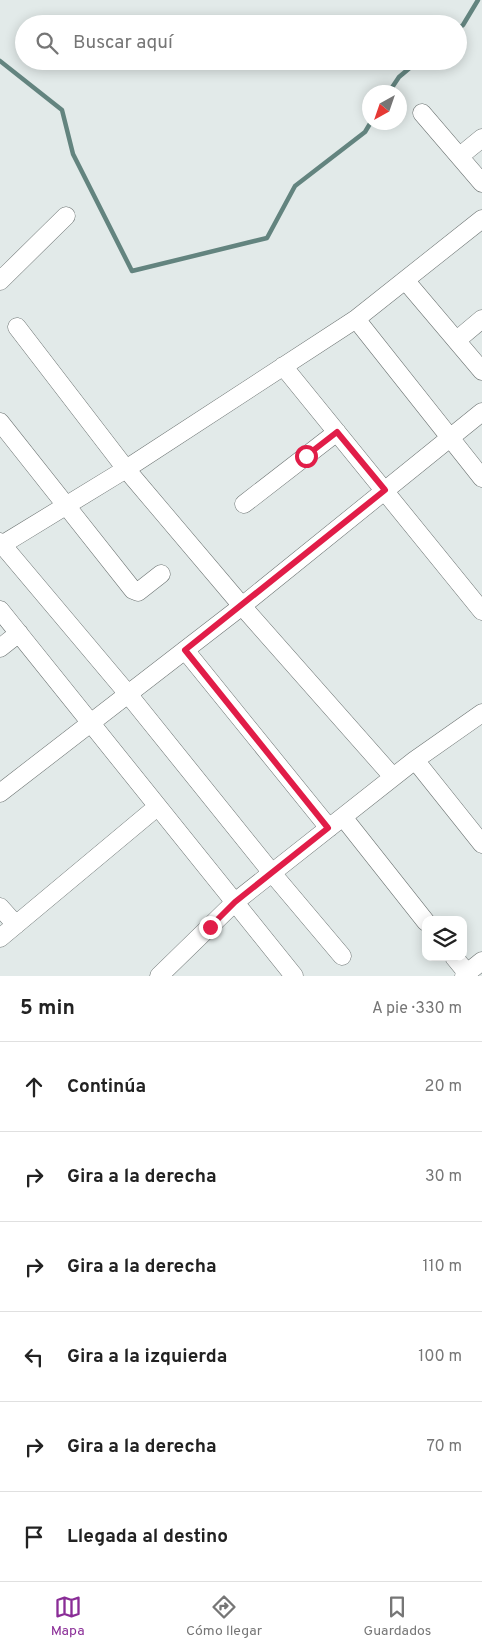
<!DOCTYPE html>
<html lang="es">
<meta charset="utf-8">
<style>
:root{--surface:#fff;--page:#f2f2f2;--text:#222;--muted:#767676;--line:#e0e0e0;--accent:#8a2d97}
body{margin:0;font-family:Overpass,sans-serif;background:var(--page);color:var(--text)}
.controls{position:absolute;right:15px;bottom:15px;display:grid;overflow:hidden;border-radius:10px;box-shadow:0 2px 12px #0003}
.controls button{width:45px;height:45px;display:grid;place-items:center;padding:0;border:0;border-bottom:1px solid var(--line);background:var(--surface);color:var(--text);font:25px sans-serif}
.compass{position:absolute;left:362px;top:85px;width:45px;height:45px;border-radius:50%;background:var(--surface);box-shadow:0 2px 12px #0003;rotate:220deg}
.stop{position:absolute;width:15px;height:15px;margin:-11px;border:4px solid #e11d48;border-radius:50%;background:#fff}
.stop.end{background:#e11d48;border-color:#fff;box-shadow:0 1px 5px #0008}
.list{margin:0;padding:0;list-style:none}
h2{display:flex;justify-content:space-between;align-items:center;height:65px;margin:0;padding:0 20px;font-size:21px}
h2 small{font-size:16px;font-weight:400;color:var(--muted)}
.list li{display:grid;grid-template-columns:32px 1fr auto;gap:15px;align-items:center;box-sizing:border-box;height:90px;padding:0 20px;border-top:1px solid var(--line)}
.list b{display:block;font-size:19px;white-space:nowrap}
.list em{font-size:16px;font-style:normal;color:var(--muted)}
.icon{flex:none;width:28px;height:28px;fill:none;stroke:currentColor;stroke-width:2;stroke-linecap:round;stroke-linejoin:round}
.map{position:relative;flex:none;width:482px;height:976px;overflow:hidden}
.search{position:absolute;background:var(--surface);box-shadow:0 2px 12px #0003;left:15px;right:15px;top:15px;height:55px;display:flex;align-items:center;gap:12px;box-sizing:border-box;padding:0 18px;border-radius:28px;color:var(--muted);font-size:19px}
.sheet{height:605px;background:var(--surface)}
nav{display:flex;justify-content:space-around;align-items:center;box-sizing:border-box;height:70px;border-top:1px solid var(--line);background:var(--surface);font-size:14px;color:var(--muted)}
nav a{display:grid;justify-items:center;gap:2px}
nav .on{color:var(--accent)}
.map>svg:first-child{display:block}
</style>
<div class="map">
<svg width="482" height="976" viewBox="0 0 482 976">
<rect width="100%" height="100%" fill="#e2eae9"/>
<g fill="none" stroke-linecap="round" stroke-linejoin="round">
<path stroke="#63847f" stroke-width="4.5" d="M458 29 463 25 478 0
M0 61 62 110 73 154 132 271 267 238 295 186 365 132 371 122
M389 92 399 77 418 61"/>
<g stroke="#6c7372" stroke-width="19">
<path id="minor" d="M422 113 482 183
M460 156 482 138
M405 280 482 371
M0 281 66 216
M356 319 482 478
M17 327 126 469 242 606 393 777
M457 340 482 319
M283 366 482 611
M0 422 133 590 138 592 161 574
M244 504 337 432
M0 542 128 694 272 873 342 956
M0 546 126 469 356 319 482 219
M0 610 294 976
M0 648 19 633
M185 650 329 828
M415 760 482 844
M0 793 242 606 482 412
M343 817 426 922
M0 907 16 925
M0 938 157 807
M454 957 467 973 464 976
M467 973 482 961
M159 976 235 902 415 760 482 713"/>
</g>
<use href="#minor" stroke="#fff" stroke-width="18"/>
</g>
<g fill="none" stroke-linecap="round" stroke-linejoin="round">
<path stroke="#e11d48" stroke-width="6" d="M210 927 235 902 328 828 185 650 385 490 337 432 306 456"/>
</g>
</svg>
<div class="controls">
<button><svg class="icon" aria-label="layers" viewBox="0 0 24 24"><path d="M12 4l9 5-9 5-9-5zM3 14l9 5 9-5"/></svg></button>
</div>
<svg class="compass" viewBox="-18 -18 36 36"><path d="M0-13l5 13h-10z" fill="#e53935"/><path d="M0 13l5-13h-10z" fill="#767676"/></svg>
<div class="stop" style="left:306px;top:456px"></div>
<div class="stop end" style="left:210px;top:927px"></div>
<div class="search"><svg class="icon" aria-label="search" viewBox="0 0 24 24"><circle cx="10" cy="10" r="6"/><path d="M15 15l6 6"/></svg>Buscar aquí</div>
</div>
<section class="sheet">
<h2>5 min<small>A pie · 330 m</small></h2>
<ul class="list">
<li><svg class="icon" aria-label="ahead" viewBox="0 0 24 24"><path d="M12 20V5M6 11l6-6 6 6"/></svg><div><b>Continúa</b></div><em>20 m</em></li>
<li><svg class="icon" aria-label="right" viewBox="0 0 24 24"><path d="M7 20v-9h11M14 6l5 5-5 5"/></svg><div><b>Gira a la derecha</b></div><em>30 m</em></li>
<li><svg class="icon" aria-label="right" viewBox="0 0 24 24"><path d="M7 20v-9h11M14 6l5 5-5 5"/></svg><div><b>Gira a la derecha</b></div><em>110 m</em></li>
<li><svg class="icon" aria-label="left" viewBox="0 0 24 24"><path d="M17 20v-9H6M10 6l-5 5 5 5"/></svg><div><b>Gira a la izquierda</b></div><em>100 m</em></li>
<li><svg class="icon" aria-label="right" viewBox="0 0 24 24"><path d="M7 20v-9h11M14 6l5 5-5 5"/></svg><div><b>Gira a la derecha</b></div><em>70 m</em></li>
<li><svg class="icon" aria-label="arrive" viewBox="0 0 24 24"><path d="M6 21V4h12l-3 4 3 4H6"/></svg><div><b>Llegada al destino</b></div></li>
</ul>
</section>
<nav>
<a class="on"><svg class="icon" aria-label="map" viewBox="0 0 24 24"><path d="M3 6l6-2 6 2 6-2v14l-6 2-6-2-6 2zM9 4v14M15 6v14"/></svg>Mapa</a>
<a><svg class="icon" aria-label="directions" viewBox="0 0 24 24"><path d="M12 3l9 9-9 9-9-9zM9 14v-3h6M13 9l2 2-2 2"/></svg>Cómo llegar</a>
<a><svg class="icon" aria-label="saved" viewBox="0 0 24 24"><path d="M7 4h10v16l-5-4-5 4z"/></svg>Guardados</a>
</nav>
